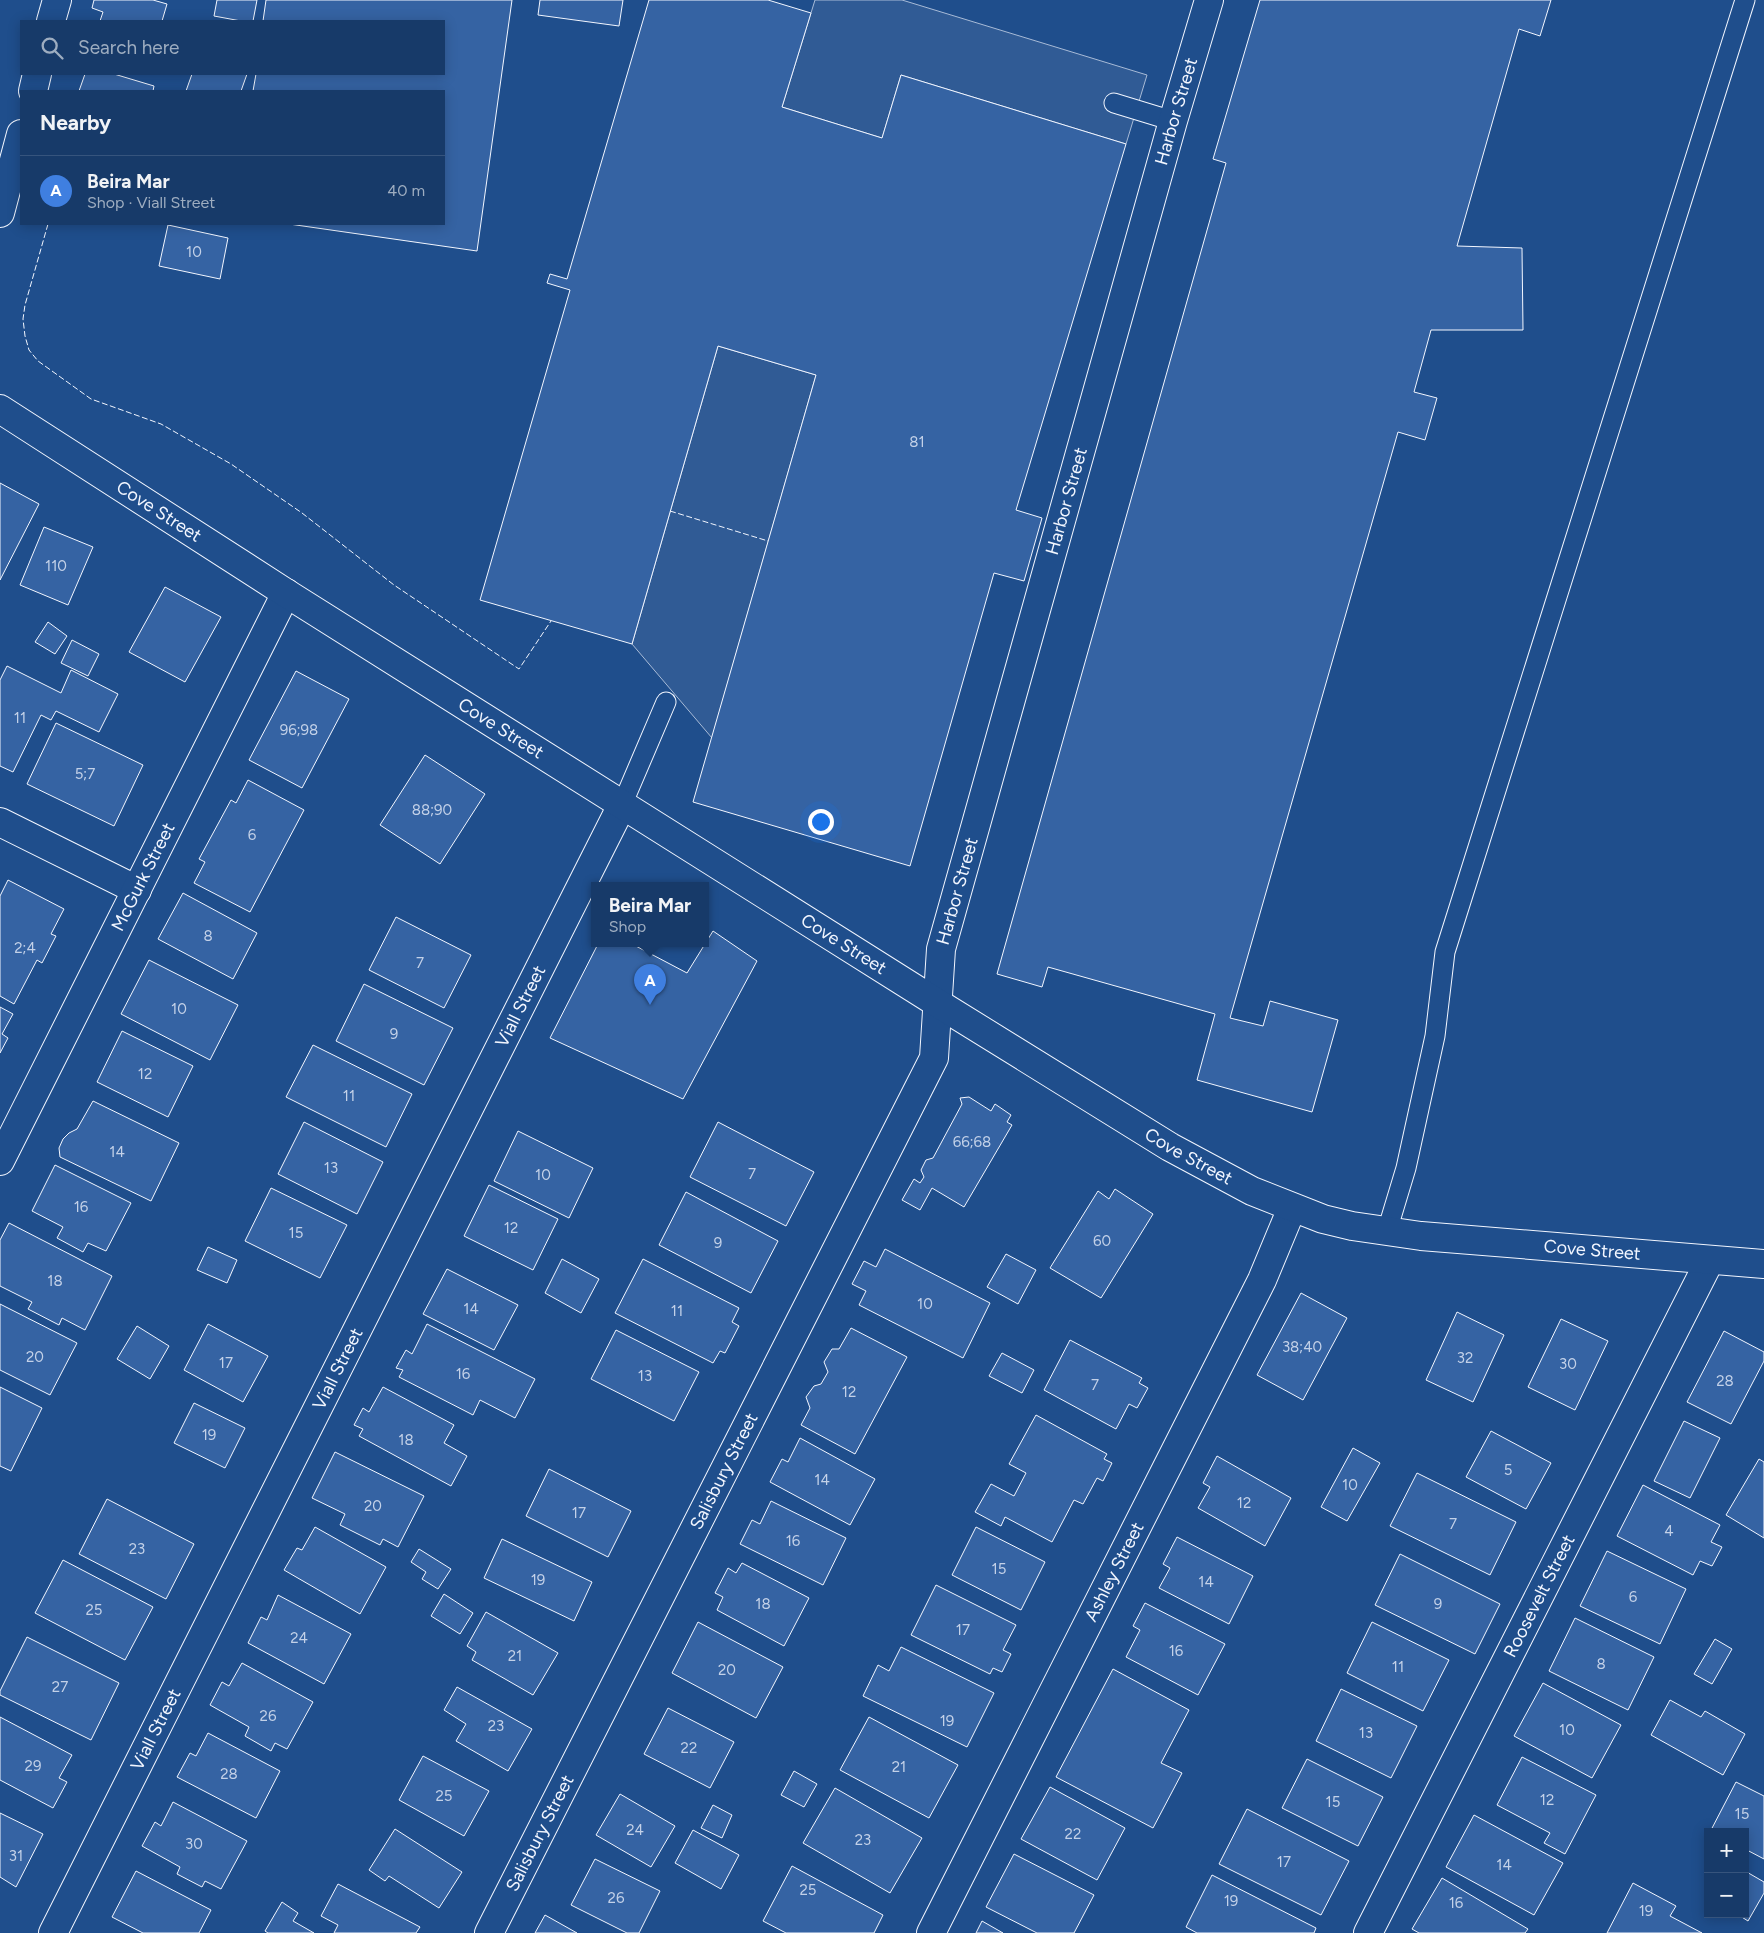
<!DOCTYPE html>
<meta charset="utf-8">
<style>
:root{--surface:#173a69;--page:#244571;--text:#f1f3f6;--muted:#9eadc0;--line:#36547d;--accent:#95b2f1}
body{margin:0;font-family:Figtree,sans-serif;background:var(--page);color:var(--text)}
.controls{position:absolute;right:15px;bottom:15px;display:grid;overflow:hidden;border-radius:0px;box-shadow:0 2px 12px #0003}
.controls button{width:45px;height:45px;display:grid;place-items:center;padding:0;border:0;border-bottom:1px solid var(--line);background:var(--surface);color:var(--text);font:25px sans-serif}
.you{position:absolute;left:820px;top:821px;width:18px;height:18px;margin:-12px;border:4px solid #fff;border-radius:50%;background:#1a73e8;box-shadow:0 0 0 8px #1a73e833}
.badge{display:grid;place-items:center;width:32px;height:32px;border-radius:50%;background:var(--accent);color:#fff;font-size:16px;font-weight:700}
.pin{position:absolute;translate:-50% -41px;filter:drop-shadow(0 1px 2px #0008)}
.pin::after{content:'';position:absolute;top:26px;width:18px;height:15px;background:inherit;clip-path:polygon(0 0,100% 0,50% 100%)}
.popup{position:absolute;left:591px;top:882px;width:118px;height:65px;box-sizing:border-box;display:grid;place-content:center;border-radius:0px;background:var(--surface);filter:drop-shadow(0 1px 4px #0005);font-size:16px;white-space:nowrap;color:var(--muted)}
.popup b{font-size:19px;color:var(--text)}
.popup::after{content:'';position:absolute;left:50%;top:100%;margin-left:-10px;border:10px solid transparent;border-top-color:var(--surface)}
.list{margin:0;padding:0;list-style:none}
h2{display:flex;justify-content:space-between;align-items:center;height:65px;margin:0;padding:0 20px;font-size:21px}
h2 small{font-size:16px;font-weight:400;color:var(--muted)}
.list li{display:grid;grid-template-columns:32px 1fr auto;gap:15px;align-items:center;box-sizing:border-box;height:70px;padding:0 20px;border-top:1px solid var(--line)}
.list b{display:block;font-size:19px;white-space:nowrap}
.list p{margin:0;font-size:16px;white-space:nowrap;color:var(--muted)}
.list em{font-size:16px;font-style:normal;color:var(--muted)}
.icon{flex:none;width:28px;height:28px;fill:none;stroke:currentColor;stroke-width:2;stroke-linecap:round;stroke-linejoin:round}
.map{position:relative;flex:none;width:1764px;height:1933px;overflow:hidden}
.search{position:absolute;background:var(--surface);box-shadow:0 2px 12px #0003;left:20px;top:20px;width:425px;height:55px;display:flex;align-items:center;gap:12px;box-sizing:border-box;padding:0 18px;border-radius:0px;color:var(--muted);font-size:19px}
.panel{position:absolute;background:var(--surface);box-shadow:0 2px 12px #0003;left:20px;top:90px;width:425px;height:135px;border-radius:0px}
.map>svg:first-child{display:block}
</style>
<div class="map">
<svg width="1764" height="1933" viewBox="0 0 1764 1933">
<rect width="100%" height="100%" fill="#1f4e8c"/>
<path fill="#305b95" stroke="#a8bbd7" d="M815 0H902L1147 75 1126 144 901 75 882 138 782 107Z
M718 346 816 375 712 738 632 644Z"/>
<path fill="#3563a3" stroke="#f2f6ff" d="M94 0H153L167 4 162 21H100L103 12 92 8Z
M217 0H257L253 21H241L214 16Z
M266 0H512L477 251 289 224H444V91H253L256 74H444V21H263Z
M540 0H623L619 26 538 15Z
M649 0H768L811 13 782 107 882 138 901 75 1126 144 1016 510 1042 518 1024 581 994 573 910 866 693 802 816 375 718 346 632 644 480 600 570 290 547 283 550 274 567 279Z
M1260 0H1551L1540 36 1519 29 1457 246 1522 248 1523 330H1431L1414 392 1437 398 1425 440 1398 432 1230 1018 1263 1026 1270 1001 1338 1020 1312 1112 1197 1080 1215 1014 1048 967 1042 987 997 974 1226 163 1213 159Z
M85 74H114L154 86 153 91H79Z
M192 74H247L241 91H186Z
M168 225 228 238 220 279 159 266Z
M0 483 39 504 0 580Z
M44 527 93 547 68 605 20 585Z
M165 587 221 617 185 682 129 652Z
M48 622 67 636 55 654 35 642Z
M72 640 99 654 88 676 61 663Z
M7 666 61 693 71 670 118 694 99 732 56 711 51 720 41 715 13 772 0 766V680Z
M296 671 349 699 302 788 249 760Z
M56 723 143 765 114 826 27 784Z
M425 755 485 794 440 864 380 825Z
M248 780 304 810 250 912 194 883 205 862 199 859 231 800 236 803Z
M8 880 64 909 51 934 56 936 42 963 37 960 14 1004 0 996V896Z
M183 893 257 933 233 979 158 939Z
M396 917 471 955 444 1008 369 970Z
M713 931 757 961 683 1099 550 1038 598 944H632L687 973Z
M149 960 238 1005 210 1060 121 1014Z
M364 984 453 1028 424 1085 336 1041Z
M0 1007 13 1014 2 1034 8 1038 0 1053Z
M122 1031 193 1066 168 1117 97 1082Z
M313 1045 412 1094 386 1147 286 1097Z
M969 1097 991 1111 995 1104 1011 1115 1007 1122 1012 1125 964 1207 932 1188 920 1210 902 1200 914 1179 920 1183 924 1177 921 1170 926 1160 933 1158 962 1104 960 1098Z
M93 1101 179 1143 151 1201 60 1157 59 1148 63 1139 69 1133 77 1129Z
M304 1122 383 1162 357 1214 278 1174Z
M718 1122 814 1172 786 1226 690 1177Z
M518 1131 593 1168 569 1218 494 1181Z
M55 1165 131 1203 106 1251 88 1243 83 1252 57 1238 63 1227 32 1211Z
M489 1185 558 1219 533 1270 464 1236Z
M271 1188 347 1225 320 1278 245 1241Z
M1115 1189 1153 1214 1101 1298 1050 1268 1098 1191 1109 1199Z
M686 1192 778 1241 751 1293 659 1245Z
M9 1223 112 1276 85 1330 62 1318 59 1325 28 1309 32 1302 0 1286V1240Z
M208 1247 237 1260 227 1283 197 1270Z
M885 1249 990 1303 963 1358 859 1305 866 1291 852 1284 864 1261 876 1267Z
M1006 1254 1036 1270 1018 1304 987 1287Z
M562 1259 599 1279 581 1313 545 1293Z
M643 1259 739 1308 732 1322 739 1326 725 1353 720 1351 713 1363 615 1313Z
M447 1269 518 1305 494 1350 423 1314Z
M1301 1293 1347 1318 1303 1400 1257 1375Z
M0 1304 77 1343 50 1395 0 1370Z
M1457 1312 1504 1335 1473 1402 1426 1380Z
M1561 1319 1608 1341 1575 1410 1528 1387Z
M208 1324 268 1356 243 1402 184 1370Z
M427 1324 535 1379 515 1418 480 1400 473 1415 399 1377 403 1370 396 1368 406 1350 412 1354Z
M137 1326 169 1346 150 1379 117 1359Z
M851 1328 907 1357 855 1454 801 1425 810 1408 806 1397 814 1386 821 1384 828 1372 824 1362 832 1349H839Z
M616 1330 699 1372 674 1421 591 1379Z
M1724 1331 1764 1352V1361L1731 1424 1687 1402Z
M1070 1340 1142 1378 1139 1383 1148 1388 1137 1408 1129 1404 1116 1429 1044 1390Z
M1002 1353 1034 1370 1022 1393 989 1376Z
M0 1387 42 1408 11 1471 0 1466Z
M383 1387 454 1425 444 1443 467 1456 451 1486 359 1436 363 1429 354 1425 363 1408 369 1412Z
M194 1403 245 1428 225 1468 174 1443Z
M1036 1415 1107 1454 1104 1459 1112 1463 1103 1481 1097 1478 1083 1504 1074 1500 1052 1542 1005 1517 1001 1526 975 1512 991 1484 1014 1496 1026 1473 1009 1464Z
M1684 1421 1720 1438 1690 1498 1654 1481Z
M1491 1431 1551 1463 1526 1509 1466 1477Z
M800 1438 875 1479 850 1525 770 1482 782 1459 788 1462Z
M1353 1448 1380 1463 1347 1521 1321 1507Z
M335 1452 424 1496 398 1547 383 1539 380 1545 340 1525 345 1514 312 1498Z
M1217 1456 1291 1498 1265 1546 1198 1508 1210 1487 1203 1483Z
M1759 1459 1764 1462V1538L1726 1515Z
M549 1469 631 1511 608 1557 526 1516Z
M1417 1473 1516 1522 1490 1575 1390 1526Z
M1643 1485 1720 1525 1711 1542 1722 1547 1712 1566 1700 1561 1693 1575 1617 1536Z
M107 1499 194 1544 166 1599 79 1554Z
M771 1501 846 1538 823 1585 740 1544 752 1520 760 1524Z
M315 1527 386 1567 360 1614 284 1570 297 1548 302 1550Z
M976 1527 1045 1562 1021 1610 952 1575Z
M1177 1537 1253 1576 1229 1624 1159 1588 1170 1568 1163 1564Z
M502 1539 592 1582 574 1621 484 1578Z
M419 1549 451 1569 438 1589 422 1579 426 1572 411 1562Z
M1607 1551 1686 1589 1660 1644 1580 1606Z
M1400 1554 1500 1604 1475 1654 1375 1605Z
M63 1560 153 1607 125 1660 35 1613Z
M742 1563 809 1598 784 1646 717 1610 723 1597 715 1593 728 1568 736 1573Z
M936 1585 1016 1625 1003 1650 1011 1654 1002 1672 993 1668 990 1674 911 1635Z
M444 1594 473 1613 460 1634 431 1616Z
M278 1595 351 1634 324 1684 248 1643 261 1617 267 1620Z
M1145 1603 1225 1644 1198 1695 1126 1657 1140 1630 1133 1626Z
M486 1612 558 1653 533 1695 472 1660 476 1652 467 1646Z
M1575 1618 1654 1657 1628 1710 1549 1671Z
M698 1622 783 1667 756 1718 672 1673Z
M1372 1622 1449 1660 1423 1711 1347 1673Z
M27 1637 119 1683 91 1740 0 1695V1691Z
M1715 1639 1732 1649 1712 1684 1694 1674Z
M901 1647 994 1693 967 1747 863 1696 878 1665 889 1671Z
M242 1663 313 1702 287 1749 275 1743 271 1751 245 1736 249 1727 210 1705 222 1682 229 1686Z
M1113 1669 1189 1710 1161 1763 1182 1773 1153 1828 1056 1777Z
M1543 1683 1621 1725 1592 1778 1514 1736Z
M457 1687 532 1729 508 1771 456 1741 466 1724 444 1710Z
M1341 1689 1417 1726 1391 1778 1316 1741Z
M1670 1700 1701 1717 1705 1711 1745 1734 1723 1775 1651 1735Z
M668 1708 734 1742 710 1788 644 1754Z
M0 1717 72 1755 59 1778 67 1782 53 1808 0 1780Z
M869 1717 958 1765 929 1818 840 1770Z
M208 1733 280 1771 256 1818 177 1777 190 1753 196 1756Z
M423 1756 489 1791 464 1836 399 1800Z
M1522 1757 1596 1795 1565 1854 1544 1843 1550 1833 1497 1805Z
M1307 1759 1383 1797 1358 1846 1282 1808Z
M794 1771 817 1784 804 1807 781 1795Z
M1736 1782 1764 1796V1859L1745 1849V1832H1710Z
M1050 1787 1125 1828 1097 1880 1021 1839Z
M835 1788 922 1838 890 1893 803 1843Z
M620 1794 675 1826 651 1867 596 1835Z
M173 1802 247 1841 221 1889 205 1881 202 1887 177 1874 180 1867 142 1846 155 1822 161 1826Z
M713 1805 732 1815 722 1838 701 1828Z
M1247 1809 1349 1861 1321 1915 1219 1864Z
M0 1813 43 1834 16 1887 0 1877Z
M1474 1815 1563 1863 1534 1915 1446 1867Z
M395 1829 462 1872 439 1908 389 1876 385 1881 369 1870Z
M693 1830 739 1855 721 1889 675 1863Z
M1014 1854 1094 1895 1074 1933H1037L986 1907Z
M595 1859 660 1891 639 1933H627L571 1905Z
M792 1866 883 1915 874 1933H786L763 1921Z
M136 1871 211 1910 199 1933H143L112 1917Z
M1745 1871 1764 1882V1893L1748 1921 1737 1914H1745Z
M1212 1875 1316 1928 1314 1933H1197L1186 1927Z
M1442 1878 1528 1929 1525 1933H1419L1412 1929Z
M1633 1883 1676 1906 1670 1916 1702 1933H1607Z
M338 1884 420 1927 416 1933H334L338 1925 321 1916Z
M282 1902 298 1913 293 1921 314 1933H268L265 1931Z
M545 1915 577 1933H535Z
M982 1921 1003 1933H976Z"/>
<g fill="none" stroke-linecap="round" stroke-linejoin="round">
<g stroke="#f2f6ff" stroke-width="21">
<path id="service" d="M1114 103 1173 121
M622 805 666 702
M1387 1231 1406 1168 1435 1036 1445 952 1745 0"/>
</g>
<g stroke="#f2f6ff" stroke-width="30">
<g id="minor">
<path d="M51 21 57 0"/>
<path d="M33 91 37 74"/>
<path d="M0 213 21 134"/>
<path d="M0 822 137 890"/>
<path id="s1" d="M0 1161 286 593"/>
<path id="s2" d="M53 1933 622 805"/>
<path id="s3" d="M489 1933 934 1058 941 949 1173 121 1209 0"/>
<path id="s4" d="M931 1933 1262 1280 1292 1208"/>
<path id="s5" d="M1368 1933 1710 1260"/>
</g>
</g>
<g stroke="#f2f6ff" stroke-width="30">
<g id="secondary">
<path id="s6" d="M0 409 286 593 939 1004 1170 1147 1252 1191 1323 1219 1352 1226 1421 1236 1764 1264"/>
</g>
</g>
<use href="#service" stroke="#1f4e8c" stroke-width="19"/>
<use href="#minor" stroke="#1f4e8c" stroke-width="28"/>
<use href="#secondary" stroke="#1f4e8c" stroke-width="28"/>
<path stroke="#f2f6ff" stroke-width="1" stroke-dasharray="6 2.5" stroke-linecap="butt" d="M48 224 25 305 23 319 25 336 29 350 38 361 91 399 161 424 231 464 302 513 394 585 519 669 551 621
M670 511 768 541"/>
</g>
<g text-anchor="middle" stroke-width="4" stroke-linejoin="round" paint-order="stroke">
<g font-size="15" fill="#c3d1e8">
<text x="194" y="257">10</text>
<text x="917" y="447">81</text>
<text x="56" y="571">110</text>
<text x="20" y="723">11</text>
<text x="299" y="735">96;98</text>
<text x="85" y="779">5;7</text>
<text x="432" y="815">88;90</text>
<text x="252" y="840">6</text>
<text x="208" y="941">8</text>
<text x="25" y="953">2;4</text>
<text x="420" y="968">7</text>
<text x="179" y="1014">10</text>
<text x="394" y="1039">9</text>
<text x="145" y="1079">12</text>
<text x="349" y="1101">11</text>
<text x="972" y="1147">66;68</text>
<text x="117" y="1157">14</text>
<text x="331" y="1173">13</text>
<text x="752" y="1179">7</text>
<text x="543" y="1180">10</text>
<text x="81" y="1212">16</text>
<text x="511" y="1233">12</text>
<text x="296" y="1238">15</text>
<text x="1102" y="1246">60</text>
<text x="718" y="1248">9</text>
<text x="55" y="1286">18</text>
<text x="925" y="1309">10</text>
<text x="471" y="1314">14</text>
<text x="677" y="1316">11</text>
<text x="1302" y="1352">38;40</text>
<text x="35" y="1362">20</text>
<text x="1465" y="1363">32</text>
<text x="226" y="1368">17</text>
<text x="1568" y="1369">30</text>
<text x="463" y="1379">16</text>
<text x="645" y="1381">13</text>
<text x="1725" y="1386">28</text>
<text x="1095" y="1390">7</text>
<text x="849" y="1397">12</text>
<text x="209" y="1440">19</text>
<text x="406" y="1445">18</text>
<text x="1508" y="1475">5</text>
<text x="822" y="1485">14</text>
<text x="1350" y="1490">10</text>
<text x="1244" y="1508">12</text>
<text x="373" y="1511">20</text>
<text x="579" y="1518">17</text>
<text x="1453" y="1529">7</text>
<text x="1669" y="1536">4</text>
<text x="793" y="1546">16</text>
<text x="137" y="1554">23</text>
<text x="999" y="1574">15</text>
<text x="538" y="1585">19</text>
<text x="1206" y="1587">14</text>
<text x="1633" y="1602">6</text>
<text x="763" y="1609">18</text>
<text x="1438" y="1609">9</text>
<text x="94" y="1615">25</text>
<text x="963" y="1635">17</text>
<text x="299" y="1643">24</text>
<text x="1176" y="1656">16</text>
<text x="515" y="1661">21</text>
<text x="1601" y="1669">8</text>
<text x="1398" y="1672">11</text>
<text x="727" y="1675">20</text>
<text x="60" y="1692">27</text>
<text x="268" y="1721">26</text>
<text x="947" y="1726">19</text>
<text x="496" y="1731">23</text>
<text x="1567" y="1735">10</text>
<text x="1366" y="1738">13</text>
<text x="689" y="1753">22</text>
<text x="33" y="1771">29</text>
<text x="899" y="1772">21</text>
<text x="229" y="1779">28</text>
<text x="444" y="1801">25</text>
<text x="1547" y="1805">12</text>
<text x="1333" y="1807">15</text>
<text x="1742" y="1819">15</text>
<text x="635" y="1835">24</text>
<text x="1073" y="1839">22</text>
<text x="863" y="1845">23</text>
<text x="194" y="1849">30</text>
<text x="16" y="1861">31</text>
<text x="1284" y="1867">17</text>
<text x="1504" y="1870">14</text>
<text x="808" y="1895">25</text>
<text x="616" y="1903">26</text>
<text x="1231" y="1906">19</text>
<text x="1456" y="1908">16</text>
<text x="1646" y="1916">19</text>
</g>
<g font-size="18" fill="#f2f6ff" stroke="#1f4e8c">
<text dy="6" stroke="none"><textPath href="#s3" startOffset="1961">Harbor Street</textPath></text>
<text dy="6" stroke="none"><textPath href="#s3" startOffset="1556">Harbor Street</textPath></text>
<text dy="6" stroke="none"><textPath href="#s6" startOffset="189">Cove Street</textPath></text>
<text dy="6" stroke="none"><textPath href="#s6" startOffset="594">Cove Street</textPath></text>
<text dy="6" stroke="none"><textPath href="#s1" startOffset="318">McGurk Street</textPath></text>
<text dy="6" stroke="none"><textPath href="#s3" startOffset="1151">Harbor Street</textPath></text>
<text dy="6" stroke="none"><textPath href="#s6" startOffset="999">Cove Street</textPath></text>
<text dy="6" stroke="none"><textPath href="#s2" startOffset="1038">Viall Street</textPath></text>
<text dy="6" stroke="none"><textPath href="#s6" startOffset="1404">Cove Street</textPath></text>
<text dy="6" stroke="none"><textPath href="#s6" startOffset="1824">Cove Street</textPath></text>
<text dy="6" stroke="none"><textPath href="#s2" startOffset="632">Viall Street</textPath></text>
<text dy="6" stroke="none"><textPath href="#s3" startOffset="518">Salisbury Street</textPath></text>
<text dy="6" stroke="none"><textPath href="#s4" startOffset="405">Ashley Street</textPath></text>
<text dy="6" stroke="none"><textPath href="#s5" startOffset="378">Roosevelt Street</textPath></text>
<text dy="6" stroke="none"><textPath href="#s2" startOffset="228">Viall Street</textPath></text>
<text dy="6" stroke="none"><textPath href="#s3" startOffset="112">Salisbury Street</textPath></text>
</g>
</g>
</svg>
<div class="controls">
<button>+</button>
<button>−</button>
</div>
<div class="you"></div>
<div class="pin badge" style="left:650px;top:1005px;background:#3f7fe0">A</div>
<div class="popup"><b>Beira Mar</b>Shop</div>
<div class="search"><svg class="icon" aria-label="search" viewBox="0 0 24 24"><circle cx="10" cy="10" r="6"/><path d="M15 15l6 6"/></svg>Search here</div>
<section class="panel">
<h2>Nearby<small></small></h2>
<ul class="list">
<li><span class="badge" style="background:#3f7fe0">A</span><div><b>Beira Mar</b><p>Shop · Viall Street</p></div><em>40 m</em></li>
</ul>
</section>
</div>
